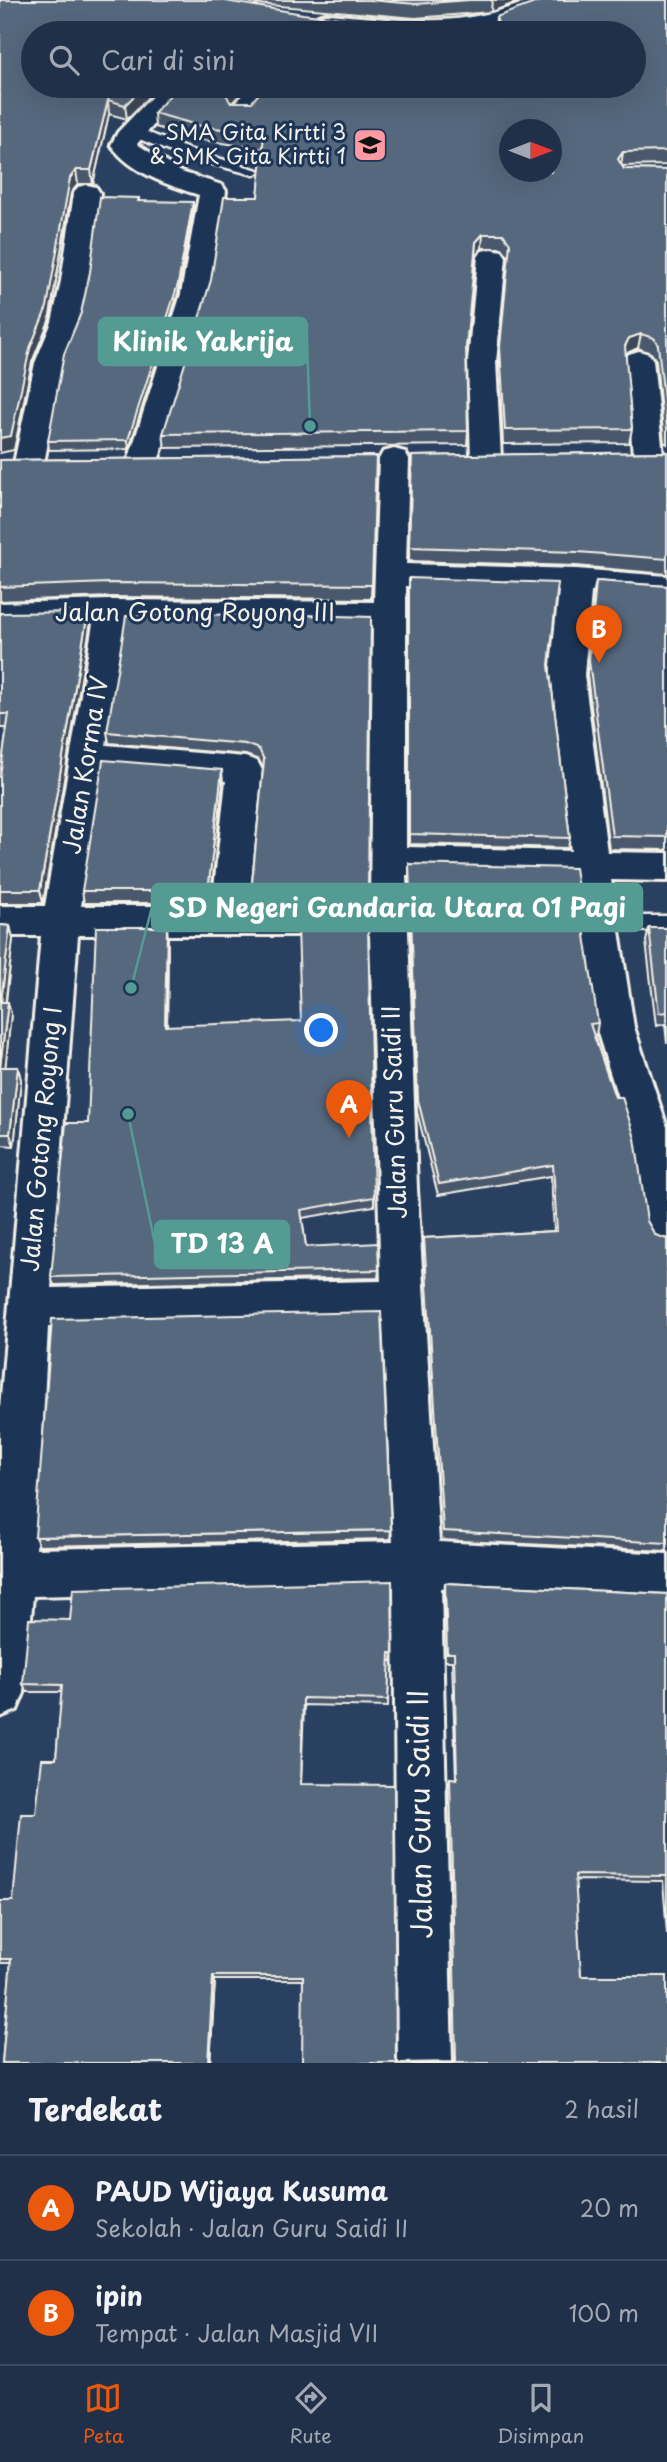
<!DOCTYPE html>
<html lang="id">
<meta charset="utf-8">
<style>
:root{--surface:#203048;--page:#2d3c52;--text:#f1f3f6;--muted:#a2a9b4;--line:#3d4b60;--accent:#ea580c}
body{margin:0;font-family:"Playpen Sans",sans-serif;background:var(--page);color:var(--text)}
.compass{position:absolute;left:499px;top:119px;width:63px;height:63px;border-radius:50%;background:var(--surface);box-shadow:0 7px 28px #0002;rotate:90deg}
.you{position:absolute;left:322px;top:1031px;width:24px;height:24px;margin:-18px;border:5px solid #fff;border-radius:50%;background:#1a73e8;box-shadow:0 0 0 10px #1a73e833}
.badge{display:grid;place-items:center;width:46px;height:46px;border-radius:50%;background:var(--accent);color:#fff;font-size:23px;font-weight:700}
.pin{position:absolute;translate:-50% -58px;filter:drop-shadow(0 2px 4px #0008)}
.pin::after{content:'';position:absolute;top:37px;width:24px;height:21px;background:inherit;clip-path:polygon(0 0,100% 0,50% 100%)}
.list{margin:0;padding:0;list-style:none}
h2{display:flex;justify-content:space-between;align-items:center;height:91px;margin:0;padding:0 28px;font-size:30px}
h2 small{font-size:23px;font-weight:400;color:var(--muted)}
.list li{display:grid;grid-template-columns:46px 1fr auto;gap:21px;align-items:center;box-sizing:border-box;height:105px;padding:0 28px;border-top:2px solid var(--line)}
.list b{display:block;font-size:26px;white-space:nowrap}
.list p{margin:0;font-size:23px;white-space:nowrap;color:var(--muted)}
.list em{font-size:23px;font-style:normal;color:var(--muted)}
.icon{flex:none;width:38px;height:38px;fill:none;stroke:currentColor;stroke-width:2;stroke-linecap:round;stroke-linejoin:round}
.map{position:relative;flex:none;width:667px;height:2063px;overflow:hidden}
.search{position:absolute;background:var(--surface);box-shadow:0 7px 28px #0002;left:21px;right:21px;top:21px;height:77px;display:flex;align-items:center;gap:18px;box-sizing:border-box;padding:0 24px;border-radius:38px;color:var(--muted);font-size:26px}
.sheet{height:301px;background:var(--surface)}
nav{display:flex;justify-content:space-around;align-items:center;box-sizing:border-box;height:98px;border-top:2px solid var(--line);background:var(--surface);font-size:19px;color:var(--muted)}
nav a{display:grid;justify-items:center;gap:4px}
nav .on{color:var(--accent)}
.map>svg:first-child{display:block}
</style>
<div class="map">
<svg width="667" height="2063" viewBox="0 0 667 2063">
<rect width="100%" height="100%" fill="#2a4060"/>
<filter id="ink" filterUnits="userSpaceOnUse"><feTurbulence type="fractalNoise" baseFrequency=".0143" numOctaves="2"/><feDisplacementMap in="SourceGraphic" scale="14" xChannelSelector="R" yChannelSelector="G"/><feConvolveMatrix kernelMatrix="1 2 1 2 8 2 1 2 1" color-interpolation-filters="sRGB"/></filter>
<g filter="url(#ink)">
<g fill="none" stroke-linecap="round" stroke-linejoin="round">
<g stroke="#f4f1e8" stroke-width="5">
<path id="service" d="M127 128H137L188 149 261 171 254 175 178 155 127 134Z
M642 916H667V932L635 930 632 924 635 918Z"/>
</g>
<g stroke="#f4f1e8" stroke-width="6">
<path id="minor" d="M530 0H563L559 5C538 14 517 25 493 29 440 41 380 33 326 28L318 26 314 21 318 16 326 14C399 20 461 30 530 0Z
M162 86H188L137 144 181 172 222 185 226 191C215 284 188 372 158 461L154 468 143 471 132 468 128 461 181 294 199 195C168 185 131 173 111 145L118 132Z
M251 86H276L251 115H233L229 110Z
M87 185 96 187 100 193 89 281 80 322 63 363 44 463 40 470 29 473 18 470 14 463 35 363 52 322 61 281 74 193 78 187Z
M492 249 502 251 506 257 496 362 501 459 497 466 486 469 475 466 471 459 468 362 478 257 482 251Z
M639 351 649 354 653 360 663 455 659 462 648 465 637 462 633 455 625 360 629 354Z
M394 449 405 452 409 459 406 564 576 569 667 576V598L591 592 584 675 607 852 667 853V881L611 880 634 1027 667 1127V1249L652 1244 646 1231 634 1149 596 1027 575 879 406 875 417 1189 439 1542 667 1554V1600L441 1588 452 2063H398L394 1587 33 1596 24 1693 17 1710 0 1717V1408L41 936H0V906H45L93 624 0 625V603L111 600 374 602 379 459 383 452ZM406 586 559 591 550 675 571 851 406 847ZM268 622 373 625 370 905 249 906 262 770 257 761 245 757 106 745 125 624ZM103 770 226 781 212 906H81ZM78 935H370L381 1281 51 1288ZM383 1320 393 1542 36 1549 48 1327Z"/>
</g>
<use href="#service" fill="#1d3557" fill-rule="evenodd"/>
<use href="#minor" fill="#1d3557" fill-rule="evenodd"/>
</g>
<path fill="#4a596c" stroke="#f4f1e8" stroke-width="2" d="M240 0H523L491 12 415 18 257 4Z
M667 0V165L622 166 624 169 667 170V444L664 442 656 360 651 353 638 348 627 353 625 355 632 429 629 443 503 444 499 362 509 257 502 248H482L475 257 466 350 468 431 467 445 165 448 163 434 258 197 263 149 202 140 155 127 154 113 248 86 233 102H252L451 88H512L511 86H634V33H495L496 17Z
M33 86H159L127 119 109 114 93 184H78L71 193 49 321 32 362 14 450Z
M139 198V201L193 211 178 293 129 449 49 450 48 441Z
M667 452V574L576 566 409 561 412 456Z
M376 456 371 599 111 597 0 601V460Z
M596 581 667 586V850L609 849 587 675 593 595Z
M409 589 549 665 570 838 568 848 409 844Z
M0 613 90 627 43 903H0V776L7 728H0Z
M371 617 367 902 252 903 251 893 263 768 259 760 246 755 109 743 107 732Z
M223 783 210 903H84L82 891Z
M409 864 598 1023 596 1035H594L647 1221 655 1235 667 1239V1551L441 1540 423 1250 424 1238 554 1231 551 1176 438 1195 417 1112 409 878Z
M0 925 10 926 13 939 6 1002 11 1014 5 1067H18L21 1080 14 1146 0 1145Z
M649 928H667V1044L665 1024 656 1026 646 941Z
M168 938 167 1026 374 1197V1206L302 1218 306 1247 379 1270 378 1278 54 1285 51 1277 88 1123Z
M391 1530 390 1539 39 1546 35 1537Z
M445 1583 667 1594V1934L663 1881 575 1880 581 1976H667L454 2062 448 1785 450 1778 456 1779 452 1661H445L444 1591Z
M393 1653 392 1661H389L388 1707 304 1705 301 1784 303 1980H215L210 2063H2L11 1963H0V1901H13L36 1814 56 1759 62 1692H27L23 1684Z"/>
<path fill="#3c4858" stroke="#f4f1e8" stroke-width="2" d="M492 0H523L491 12Z
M144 86H159L127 119 125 105Z
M234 86H248L227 108 226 94Z
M108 100 109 114 93 184 91 170Z
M623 152 621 166 618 159Z
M76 170 78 184 71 193 49 321 32 362 14 450 0 453V438L30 348 70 178Z
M193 202V211L178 293 129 449 128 440Z
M483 234 482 248 475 257 476 242Z
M641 334 638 348 627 353 622 360 625 346 629 338Z
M88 612 90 627 43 903 40 890Z
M222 770 223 783 210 903 208 891Z
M10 926 13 939 4 1014 1 1002Z
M167 927 168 938 167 1036 165 1026Z
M8 1002 11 1014 4 1080 0 1067Z
M18 1067 21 1080 14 1146 10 1134Z
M213 1976 215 1980 210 2063H208Z"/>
<path fill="#56677d" stroke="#f4f1e8" stroke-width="2" fill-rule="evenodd" d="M0 0H220L303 14 374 22 387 33H33V86H144L125 105 108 100 91 170H76L70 178 47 307 30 348 11 436 0 438Z
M369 0H469L416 4Z
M543 0H667V151L623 152 618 159 624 169 667 170V428L658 345 654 338 641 334 629 338 625 346 632 429 505 430 500 347 510 243 503 234H483L476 242 466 347 468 431 163 434 211 280 224 197H258L264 135 201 126 154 113 178 86H234L226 94 230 102H252L265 86H449L451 88H517L516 86H634V33H501L496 17ZM509 130H551V172H509Z
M100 197 139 198 138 201 193 202 178 284 128 440 48 441 64 354 81 313 90 272Z
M667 452V559L578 552 409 547 412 456Z
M376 456 372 585 109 583 0 587V460Z
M409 578 558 583 549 665 570 838 409 834Z
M596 581 667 586V837L612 836 589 661Z
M88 612 40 890H0V776L9 714H0V613Z
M268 614 371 617 368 892 251 893 264 760 259 749 245 744 107 732 126 616Z
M103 760 222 770 208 891H82Z
M409 864 575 868 598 1023 590 1024 615 1097H622L635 1138 647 1221 655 1235 667 1239V1543L443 1531 424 1238 557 1231 553 1165 439 1184 418 1100Z
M0 925 10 926 1 1002H8L0 1067H18L10 1134H0Z
M96 927H167L165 1026 301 1021 298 927H368L374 1197 301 1210 306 1247 378 1243 379 1270 51 1277 66 1123H88Z
M649 928H667V1012L659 1013Z
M381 1312 391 1530 35 1537 52 1319Z
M392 1581 393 1653H390L388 1700 303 1698 301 1784 394 1785 396 2060 399 2063H302L303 1976H213L208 2063H2L11 1959H0V1901H13L21 1814H36L42 1759H56L62 1685 23 1684 29 1619 70 1620 73 1589Z
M445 1583 667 1594V1876L575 1875 581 1976H667V2063H401L456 2062 450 1778 457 1779 454 1653H447Z"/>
</g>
<defs>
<g id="school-square" transform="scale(1.75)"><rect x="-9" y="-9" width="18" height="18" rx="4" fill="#ff9aa2" stroke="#1d3557"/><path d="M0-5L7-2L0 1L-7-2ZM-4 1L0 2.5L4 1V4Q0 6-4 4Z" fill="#111"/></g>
</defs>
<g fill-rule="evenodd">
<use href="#school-square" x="370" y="145"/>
</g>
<g text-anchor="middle" stroke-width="6" stroke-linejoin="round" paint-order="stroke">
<g font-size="21" fill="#f4f1e8" stroke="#1d3557" text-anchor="end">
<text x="346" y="140">SMA Gita Kirtti 3<tspan x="346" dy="24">&amp; SMK Gita Kirtti 1</tspan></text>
</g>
<g font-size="24" fill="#f4f1e8" stroke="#1d3557">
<text x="195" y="621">Jalan Gotong Royong III</text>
<text transform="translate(86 765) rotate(-81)" y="8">Jalan Korma IV</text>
<text transform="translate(395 1112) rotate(-92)" y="8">Jalan Guru Saidi II</text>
<text transform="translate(42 1139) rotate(-85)" y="8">Jalan Gotong Royong I</text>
</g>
<g font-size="28" fill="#f4f1e8" stroke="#1d3557">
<text transform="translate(420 1814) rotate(-91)" y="10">Jalan Guru Saidi II</text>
</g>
</g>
<path fill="none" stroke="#549b93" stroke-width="2.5" d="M310 426L307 342M131 988L152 907M128 1114L155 1244"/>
<g fill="#549b93" stroke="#1d3557" stroke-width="2.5">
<circle cx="310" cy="426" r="7"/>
<circle cx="131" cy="988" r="7"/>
<circle cx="128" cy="1114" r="7"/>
</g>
<g fill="#549b93" stroke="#549b93" stroke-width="2.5">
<rect x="99" y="318" width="208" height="47" rx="7"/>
<rect x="152" y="884" width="490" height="47" rx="7"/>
<rect x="155" y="1221" width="134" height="47" rx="7"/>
</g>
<g font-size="26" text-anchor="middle" font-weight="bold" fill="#fff">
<text x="203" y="351">Klinik Yakrija</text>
<text x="397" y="917">SD Negeri Gandaria Utara 01 Pagi</text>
<text x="222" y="1253">TD 13 A</text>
</g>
</svg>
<svg class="compass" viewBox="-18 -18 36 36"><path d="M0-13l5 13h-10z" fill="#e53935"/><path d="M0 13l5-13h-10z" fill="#a2a9b4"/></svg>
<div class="you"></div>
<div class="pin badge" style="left:349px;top:1138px">A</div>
<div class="pin badge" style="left:599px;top:663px">B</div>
<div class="search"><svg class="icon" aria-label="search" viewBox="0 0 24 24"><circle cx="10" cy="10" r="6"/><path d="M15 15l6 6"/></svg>Cari di sini</div>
</div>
<section class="sheet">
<h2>Terdekat<small>2 hasil</small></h2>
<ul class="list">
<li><span class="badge">A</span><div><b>PAUD Wijaya Kusuma</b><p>Sekolah · Jalan Guru Saidi II</p></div><em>20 m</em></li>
<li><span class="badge">B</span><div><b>ipin</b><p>Tempat · Jalan Masjid VII</p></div><em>100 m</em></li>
</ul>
</section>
<nav>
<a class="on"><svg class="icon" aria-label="map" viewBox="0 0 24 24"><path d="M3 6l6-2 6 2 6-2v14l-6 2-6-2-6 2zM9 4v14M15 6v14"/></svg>Peta</a>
<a><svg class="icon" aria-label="directions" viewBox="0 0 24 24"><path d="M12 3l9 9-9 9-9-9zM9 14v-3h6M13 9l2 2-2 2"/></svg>Rute</a>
<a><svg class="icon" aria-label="saved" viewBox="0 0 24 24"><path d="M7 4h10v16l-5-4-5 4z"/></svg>Disimpan</a>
</nav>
